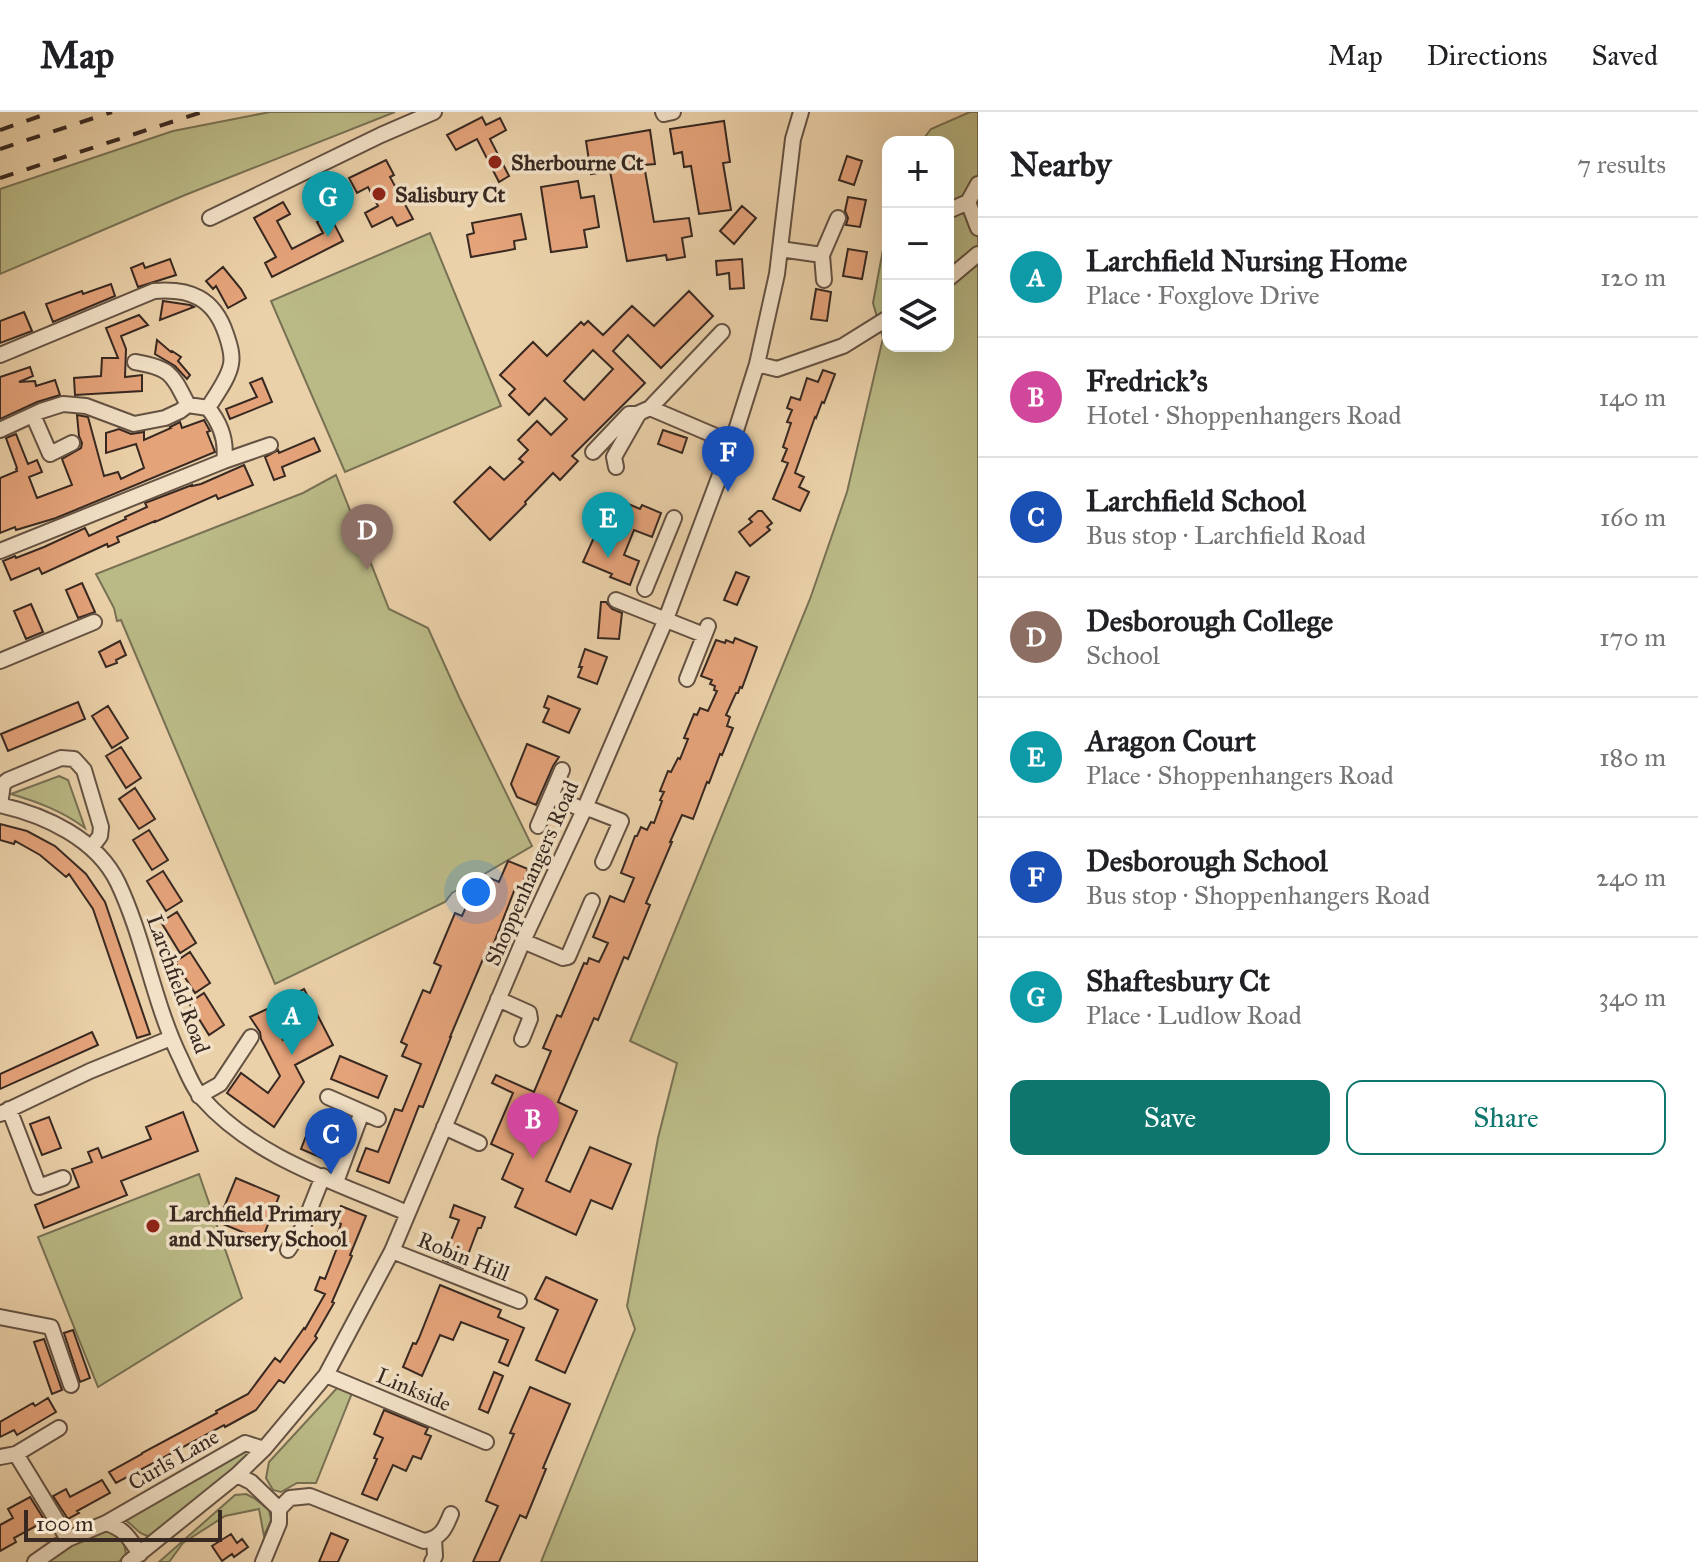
<!DOCTYPE html>
<meta charset="utf-8">
<style>
:root{--surface:#fff;--page:#f6f6f6;--text:#202124;--muted:#757577;--line:#e0e0e0;--accent:#0f766e}
body{margin:0;font-family:"IM FELL Great Primer",serif;background:var(--page);color:var(--text)}
.controls{position:absolute;right:24px;top:24px;display:grid;overflow:hidden;border-radius:16px;box-shadow:0 8px 32px #0002}
.controls button{width:72px;height:72px;display:grid;place-items:center;padding:0;border:0;border-bottom:2px solid var(--line);background:var(--surface);color:var(--text);font:40px sans-serif}
.scale{position:absolute;left:24px;bottom:20px;width:198px;box-sizing:border-box;padding-left:8px;border:4px solid #372821;border-top:0;font-size:22px;line-height:28px;white-space:nowrap;color:#372821;-webkit-text-stroke:6px #f2e1c7;paint-order:stroke}
.you{position:absolute;left:476px;top:780px;width:28px;height:28px;margin:-20px;border:6px solid #fff;border-radius:50%;background:#1a73e8;box-shadow:0 0 0 12px #1a73e833}
.badge{display:grid;place-items:center;width:52px;height:52px;border-radius:50%;background:var(--accent);color:#fff;font-size:26px;font-weight:700}
.pin{position:absolute;translate:-50% -66px;filter:drop-shadow(0 2px 4px #0008)}
.pin::after{content:'';position:absolute;top:42px;width:28px;height:24px;background:inherit;clip-path:polygon(0 0,100% 0,50% 100%)}
.list{margin:0;padding:0;list-style:none}
h2{display:flex;justify-content:space-between;align-items:center;height:104px;margin:0;padding:0 32px;font-size:34px}
h2 small{font-size:26px;font-weight:400;color:var(--muted)}
.list li{display:grid;grid-template-columns:52px 1fr auto;gap:24px;align-items:center;box-sizing:border-box;height:120px;padding:0 32px;border-top:2px solid var(--line)}
.list b{display:block;font-size:30px;white-space:nowrap}
.list p{margin:0;font-size:26px;white-space:nowrap;color:var(--muted)}
.list em{font-size:26px;font-style:normal;color:var(--muted)}
.actions{display:flex;gap:16px;padding:24px 32px}
.actions a{flex:1;padding:18px 0;border:2px solid var(--accent);border-radius:16px;text-align:center;font-size:28px;color:var(--accent)}
.actions .main{background:var(--accent);color:#fff}
.icon{flex:none;width:44px;height:44px;fill:none;stroke:currentColor;stroke-width:2;stroke-linecap:round;stroke-linejoin:round}
.map{position:relative;flex:none;width:978px;height:1450px;overflow:hidden}
header{display:flex;align-items:center;gap:48px;box-sizing:border-box;height:112px;padding:0 40px;background:var(--surface);border-bottom:2px solid var(--line)}
header strong{font-size:38px}
nav{display:flex;gap:44px;margin-inline-start:auto;font-size:28px}
main{display:flex}
aside{flex:1;background:var(--surface)}
.map>svg:first-child{display:block}
</style>
<header>
<strong>Map</strong>
<nav><a>Map</a><a>Directions</a><a>Saved</a></nav>
</header>
<main>
<div class="map">
<svg width="978" height="1450" viewBox="0 0 978 1450">
<rect width="100%" height="100%" fill="#ebd1a9"/>
<filter id="stains"><feTurbulence type="fractalNoise" baseFrequency=".0025" numOctaves="4"/><feColorMatrix values="0 0 0 0 .2 0 0 0 0 .09 0 0 0 0 .02 0 0 0 .5 -.17"/></filter>
<radialGradient id="worn" r=".72"><stop offset=".6" stop-color="#630" stop-opacity="0"/><stop offset="1" stop-color="#630" stop-opacity=".3"/></radialGradient>
<path fill="#baba86" stroke="#787154" stroke-width="2" d="M270 0H395L185 83 0 162V77L173 19Z
M970 0H978V1450H541L635 1217 627 1194 628 1189 658 1026 677 951 630 929 810 487 847 380 883 226 873 191 888 111V234H948V30H921L931 17Z
M430 121 501 294 345 360 271 189Z
M336 363 389 497 428 516 460 587 532 734 452 781 445 790 275 872 121 508 117 509 114 496 96 462 303 381Z
M59 664 68 668 85 716C62 699 38 690 11 682Z
M199 1062 242 1186 98 1275 38 1125Z
M338 1275 352 1281 316 1371H297L281 1380 273 1378 266 1366 269 1350Z
M246 1335 250 1337 252 1344 152 1425C133 1421 137 1413 121 1406Z
M246 1382 254 1386 269 1398 271 1408 264 1424 259 1397 225 1404 183 1431 169 1450H159L235 1383Z
M104 1417C119 1422 125 1427 126 1444L118 1450H46L74 1431Z"/>
<path fill="#e5a37a" stroke="#372821" stroke-width="2" fill-rule="evenodd" d="M482 5 486 13 500 6 506 18 490 27 509 64 499 70 477 27 456 38 447 23Z
M724 9 730 50 723 51 731 98 699 102 691 54 684 55 682 40 674 42 670 17Z
M650 18 655 52 644 53 654 110 689 106 692 124 682 126 685 145 667 148 666 143 627 149 610 59 591 62 586 29Z
M847 44 862 49 854 73 839 68Z
M386 48 394 63 390 65 413 107 397 114 392 105 372 115 365 101 378 94 368 75 357 81 349 66Z
M578 69 581 86 594 84 599 115 584 118 587 135 551 140 541 75Z
M848 85 866 88 860 115 846 113 848 106 845 99Z
M283 90 290 102 277 109 292 137 323 121 317 110 330 104 343 129 272 165 265 151 276 145 254 106Z
M742 94 756 106 734 132 720 119Z
M521 102 526 127 514 129 515 137 471 145 467 123 474 121 472 111Z
M848 137 867 140 862 167 843 164Z
M170 147 176 163 138 175 131 156 143 151 145 156Z
M742 147 744 176 730 177 729 161 717 163 716 149Z
M223 155 241 177 246 186 228 196 216 174 213 177 206 169Z
M111 172 115 184 53 210 46 192 82 179 83 182Z
M816 177 831 180 827 209 811 207Z
M689 179 713 204 661 256 628 223 613 239 645 271 572 344 578 349 560 368 553 361 525 390 526 392 490 428 454 390 490 355 504 368 523 350 519 347 528 338 518 328 537 309 551 323 567 307 545 286 529 303 509 283 515 277 500 263 533 230 547 244 581 210 584 213 588 209 603 223 632 194 654 214ZM593 238 613 257 584 288 564 269Z
M163 189 190 193 194 195 160 208Z
M24 200 32 219 0 231V209Z
M139 203 148 213 121 224 126 237 125 265 142 263V279L75 283 74 266 101 264 102 246H118L106 216Z
M157 228 171 240 172 239 181 245 178 249 190 263 187 267 175 254 155 242Z
M30 255 33 264 19 270 35 269 36 274 55 268 60 283 37 290 0 307V265Z
M823 258 835 262 824 291 822 290 816 306 815 305 795 361 804 365 799 375 809 380 800 399 773 387 788 351 782 349 787 337 783 335 791 311 787 310 792 298 787 296 791 285 800 288 807 266 818 270Z
M262 266 272 290 230 307 226 297 257 285 250 271Z
M77 303 88 305 104 364 118 360 121 367 144 356 136 332 106 341V321L119 317 131 322 144 320V328L171 316 170 315 180 310 182 316 204 308 210 319 207 320 215 340 56 406 16 418 15 415 0 421V366L17 359 16 357 17 356 6 326 16 322 28 352 37 348 42 360 29 365 37 386 72 373 62 347 81 336 82 331 79 324Z
M663 318 687 326 682 341 658 332Z
M314 326 320 339 282 355 285 364 274 368 265 345 278 338 279 341Z
M244 353 253 373 218 387 216 383 155 410V409L117 425 119 430 108 435 107 432 42 462 39 456 11 468 3 449 15 444 16 446 44 435 85 416 89 424 126 407 125 405 147 395 145 391 192 373V374L201 372Z
M612 385 640 397 642 393 661 401 652 425 634 418 624 443 639 449 630 473 610 465 612 462 583 450Z
M758 399H762L772 411 767 415 770 418 750 434 739 420 752 410 749 407Z
M736 460 749 465 737 493 724 488Z
M82 471 95 500 78 506 66 478Z
M601 490H606L612 497 622 501 619 527 598 526Z
M31 492 43 520 26 527 14 499Z
M735 526 757 535 742 576 740 575 738 581H736L726 603 730 605 727 614 733 616 722 643 720 642 709 671 707 670 693 707 682 703 670 730H672L646 791 650 793 628 847 624 845 598 908 594 906 558 990 577 999 546 1069 570 1080 590 1035 631 1052 612 1097 591 1088 576 1123 515 1095 523 1077 502 1067 513 1042 491 1032 513 981 492 971 496 963 534 980 551 939 543 936 557 903 561 905 584 851 587 852 589 846 599 850 608 831 593 825 610 784 624 790 634 766 621 761 635 724H637L641 715 647 718 651 710 654 711 662 689 660 688 664 680 660 679 668 659 671 660 678 646 680 647 688 627 684 626 694 602 697 603 700 596 708 599 717 579 714 578 715 574 710 572 712 568 701 564 716 528 725 531 726 528 733 531Z
M120 529 126 543 116 548 117 551 106 555 99 540Z
M585 537 607 545 597 572 578 565 582 555H579Z
M548 584 580 597 569 621 543 610 549 597 544 595Z
M78 590 85 607 8 639 1 622Z
M108 594 128 626 112 636 92 604Z
M527 632 559 645 553 654 536 693 517 685 511 672Z
M121 635 141 666 126 676 106 644Z
M135 676 155 707 139 717 119 687Z
M0 712 27 719 55 734 86 762 105 790 150 922 137 926 93 797 69 762 66 765 40 743 15 729 14 732 0 728Z
M149 718 168 748 152 758 133 728Z
M508 749 528 757 521 776 516 774 490 841 486 840 450 925H451L423 995 419 994 389 1071 357 1059 366 1036 378 1040 395 997 402 999 421 952 402 944 407 933 401 930 423 878 430 881 441 854 434 851 455 801 462 804 469 788 480 792 490 766 499 770Z
M163 759 182 789 166 799 147 769Z
M177 800 196 831 180 841 161 810Z
M190 840 210 871 195 881 175 850Z
M304 877 333 933 295 953 304 970 274 1015 227 981 241 961 268 981 280 964 261 927 260 920 250 905 267 897 283 928 301 920 284 887Z
M204 881 224 913 209 923 189 891Z
M92 920 98 933 0 977V962Z
M340 944 387 964 378 986 331 967Z
M183 1000 198 1039 121 1069 127 1083 44 1116 35 1093 79 1075 72 1057 92 1050 88 1040 98 1036 102 1046 151 1027 146 1015Z
M49 1005 61 1036 42 1043 30 1012Z
M310 1014 334 1023 324 1047 301 1037Z
M236 1066 279 1084 262 1128 218 1110Z
M454 1093 485 1105 481 1116H478L463 1156 443 1148 459 1108 450 1105Z
M341 1094 366 1104 350 1143 352 1144 332 1190 334 1191 315 1224 317 1226 284 1271 279 1268 256 1298 225 1315 224 1313 116 1371 109 1360 142 1342V1341L217 1301 216 1299 248 1282 275 1246 280 1250 304 1216 305 1217 325 1182 315 1178 320 1165 325 1167 340 1128 336 1126 341 1112 335 1109Z
M546 1165 597 1188 565 1261 536 1248 558 1198 535 1187Z
M440 1173 501 1198 498 1205 524 1216 508 1254 499 1250 508 1228 461 1210 453 1228 440 1223 422 1264 403 1255 413 1231 416 1232 419 1226Z
M73 1218 90 1266 80 1270 64 1221Z
M44 1227 62 1278 52 1282 34 1230Z
M494 1260 503 1264 488 1301 479 1297Z
M530 1275 570 1292 543 1356 546 1357 526 1406 520 1403 499 1450H473L498 1394 486 1389 514 1322 510 1321Z
M48 1286 56 1300 17 1323 14 1318 0 1325V1310L33 1291 35 1294Z
M384 1298 428 1316 425 1322 431 1324 421 1347 413 1344 406 1359 393 1353 377 1388 362 1382 377 1347 374 1346 383 1326 374 1322Z
M102 1368 110 1381 77 1399 79 1401 68 1407 53 1384 66 1377 70 1385Z
M30 1385 45 1409 14 1426 16 1430 0 1439V1413L13 1406 8 1397Z
M331 1421 348 1428 338 1450H319Z
M231 1422 237 1431 242 1427 248 1435 234 1445 232 1442 222 1449 212 1434Z"/>
<g fill="none" stroke-linecap="round" stroke-linejoin="round">
<g stroke="#645243" stroke-width="18">
<path id="minor" d="M663 0 664 2 673 0
M968 90 978 72
M948 99 968 90 978 116
M210 106 381 23 434 0
M780 137 822 143
M948 167 978 142
M824 168 822 143 838 106
M722 220 650 296 732 331
M0 243 154 179C190 176 214 186 226 222 229 231 233 242 231 252 229 266 215 284 208 296 221 312 227 329 224 349L0 439
M135 250C171 256 172 262 188 293
M757 252 777 257 843 234 888 206
M33 303 50 342 72 331
M0 318 41 299 63 292 86 294 134 312 165 306 180 299 188 293 208 296
M593 340 629 302H639
M224 349 270 333
M616 355 614 345 639 301 650 296
M645 477 674 406
M616 488 704 523
M0 549 94 510
M687 567 708 514
M551 684 584 698
M585 695 621 709 603 750
M538 714 562 658
M91 736 100 724 101 715 84 658 74 647 61 646 8 668 3 672 0 693C45 703 97 727 118 771 144 826 153 888 179 943 186 957 192 975 202 986 255 1046 336 1070 407 1101
M523 829 563 846 568 845 592 789
M498 887 529 901 530 907 522 927
M199 984 220 972 251 925
M328 985 378 1007
M9 997 39 1075 63 1066
M0 1002 90 959 171 926
M444 1015 479 1031
M336 1070 362 1000
M288 1138 302 1117 323 1064
M392 1139 519 1189
M0 1205 51 1215 71 1273
M326 1263 486 1330
M16 1342 68 1427
M0 1345 16 1342 59 1316
M237 1363 251 1370 279 1397V1411L263 1450
M279 1397 290 1386 310 1384 424 1429C441 1426 445 1417 451 1402
M106 1411C125 1417 129 1426 140 1442
M35 1450 68 1427 106 1411 245 1331 264 1337
M129 1450 237 1363 264 1337 326 1263 392 1139 523 829 584 698 666 507 732 331 757 252 777 162 793 27 801 0
M432 1450 435 1444 434 1427"/>
</g>
<use href="#minor" stroke="#f2e1c7" stroke-width="14"/>
<path stroke="#372821" stroke-width="4" stroke-dasharray="14 14" stroke-linecap="butt" d="M0 18 52 0
M0 37 112 0
M0 66 202 0"/>
</g>
<g fill="#8f2418" stroke="#f2e1c7" stroke-width="3">
<circle cx="495" cy="50" r="8"/>
<circle cx="379" cy="82" r="8"/>
<circle cx="153" cy="1114" r="8"/>
</g>
<g text-anchor="middle" stroke-width="7" stroke-linejoin="round" paint-order="stroke">
<g font-size="22" font-weight="bold" fill="#372821" stroke="#f2e1c7" text-anchor="start">
<text x="511" y="58">Sherbourne Ct</text>
<text x="395" y="90">Salisbury Ct</text>
<text x="169" y="1109">Larchfield Primary<tspan x="169" dy="25">and Nursery School</tspan></text>
</g>
<g font-size="22" fill="#372821" stroke="#f2e1c7">
<text transform="translate(531 761) rotate(-66)" y="8">Shoppenhangers Road</text>
<text transform="translate(179 872) rotate(70)" y="8">Larchfield Road</text>
<text transform="translate(464 1144) rotate(22)" y="8">Robin Hill</text>
<text transform="translate(414 1277) rotate(23)" y="8">Linkside</text>
<text transform="translate(173 1347) rotate(-30)" y="8">Curls Lane</text>
</g>
</g>
<rect width="100%" height="100%" filter="url(#stains)"/>
<rect width="100%" height="100%" fill="url(#worn)"/>
</svg>
<div class="controls">
<button>+</button>
<button>−</button>
<button><svg class="icon" aria-label="layers" viewBox="0 0 24 24"><path d="M12 4l9 5-9 5-9-5zM3 14l9 5 9-5"/></svg></button>
</div>
<div class="scale">100 m</div>
<div class="you"></div>
<div class="pin badge" style="left:292px;top:943px;background:#0f9aa8">A</div>
<div class="pin badge" style="left:533px;top:1047px;background:#d1479c">B</div>
<div class="pin badge" style="left:331px;top:1062px;background:#1a4fb4">C</div>
<div class="pin badge" style="left:367px;top:458px;background:#8d6e63">D</div>
<div class="pin badge" style="left:608px;top:446px;background:#0f9aa8">E</div>
<div class="pin badge" style="left:728px;top:380px;background:#1a4fb4">F</div>
<div class="pin badge" style="left:328px;top:125px;background:#0f9aa8">G</div>
</div>
<aside>
<h2>Nearby<small>7 results</small></h2>
<ul class="list">
<li><span class="badge" style="background:#0f9aa8">A</span><div><b>Larchfield Nursing Home</b><p>Place · Foxglove Drive</p></div><em>120 m</em></li>
<li><span class="badge" style="background:#d1479c">B</span><div><b>Fredrick's</b><p>Hotel · Shoppenhangers Road</p></div><em>140 m</em></li>
<li><span class="badge" style="background:#1a4fb4">C</span><div><b>Larchfield School</b><p>Bus stop · Larchfield Road</p></div><em>160 m</em></li>
<li><span class="badge" style="background:#8d6e63">D</span><div><b>Desborough College</b><p>School</p></div><em>170 m</em></li>
<li><span class="badge" style="background:#0f9aa8">E</span><div><b>Aragon Court</b><p>Place · Shoppenhangers Road</p></div><em>180 m</em></li>
<li><span class="badge" style="background:#1a4fb4">F</span><div><b>Desborough School</b><p>Bus stop · Shoppenhangers Road</p></div><em>240 m</em></li>
<li><span class="badge" style="background:#0f9aa8">G</span><div><b>Shaftesbury Ct</b><p>Place · Ludlow Road</p></div><em>340 m</em></li>
</ul>
<div class="actions"><a class="main">Save</a><a>Share</a></div>
</aside>
</main>
